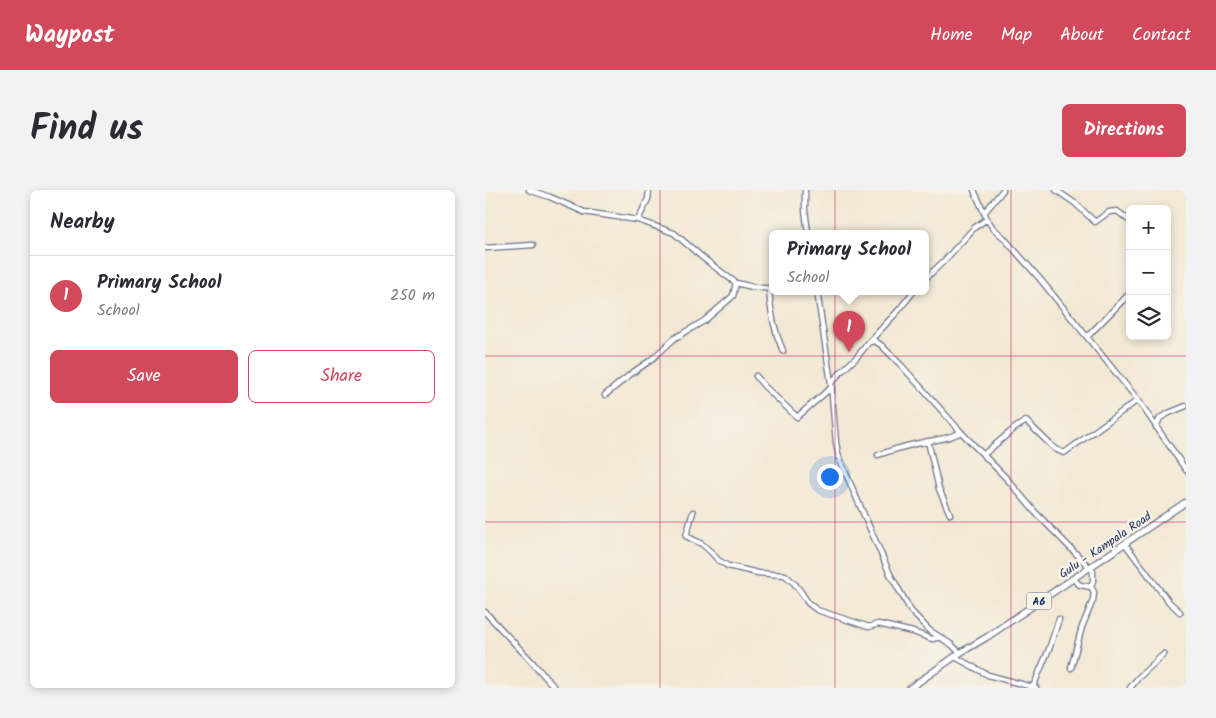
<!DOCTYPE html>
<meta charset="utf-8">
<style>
:root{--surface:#fff;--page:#f2f2f3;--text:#2b2b33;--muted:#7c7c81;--line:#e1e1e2;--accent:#d1495b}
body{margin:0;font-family:Kalam,sans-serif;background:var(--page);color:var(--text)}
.controls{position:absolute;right:15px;top:15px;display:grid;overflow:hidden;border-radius:8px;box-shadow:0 2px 8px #0003}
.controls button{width:45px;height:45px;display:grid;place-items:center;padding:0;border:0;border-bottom:1px solid var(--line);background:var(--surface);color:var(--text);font:25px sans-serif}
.you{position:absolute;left:344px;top:286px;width:18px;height:18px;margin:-12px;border:4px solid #fff;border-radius:50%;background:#1a73e8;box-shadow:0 0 0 8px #1a73e833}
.badge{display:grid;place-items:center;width:32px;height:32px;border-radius:50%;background:var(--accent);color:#fff;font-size:16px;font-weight:700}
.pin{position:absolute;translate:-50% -41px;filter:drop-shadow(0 1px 2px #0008)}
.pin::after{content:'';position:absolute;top:26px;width:18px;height:15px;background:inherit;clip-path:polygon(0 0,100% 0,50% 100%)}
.popup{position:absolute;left:284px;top:40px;width:160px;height:65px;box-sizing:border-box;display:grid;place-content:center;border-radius:8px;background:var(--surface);filter:drop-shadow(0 1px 4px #0005);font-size:16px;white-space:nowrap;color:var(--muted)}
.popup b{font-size:19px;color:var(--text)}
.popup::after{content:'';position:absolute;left:50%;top:100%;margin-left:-10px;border:10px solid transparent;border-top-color:var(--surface)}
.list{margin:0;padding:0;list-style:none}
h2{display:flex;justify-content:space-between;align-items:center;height:65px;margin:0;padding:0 20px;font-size:21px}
h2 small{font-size:16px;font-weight:400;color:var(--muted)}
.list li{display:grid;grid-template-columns:32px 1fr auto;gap:15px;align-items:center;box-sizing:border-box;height:80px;padding:0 20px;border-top:1px solid var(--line)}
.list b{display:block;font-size:19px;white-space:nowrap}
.list p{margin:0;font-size:16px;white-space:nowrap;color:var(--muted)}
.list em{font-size:16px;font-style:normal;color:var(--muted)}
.actions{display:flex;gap:10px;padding:15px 20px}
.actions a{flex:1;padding:11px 0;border:1px solid var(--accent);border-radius:8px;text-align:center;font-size:18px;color:var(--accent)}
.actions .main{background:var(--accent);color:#fff}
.icon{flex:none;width:28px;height:28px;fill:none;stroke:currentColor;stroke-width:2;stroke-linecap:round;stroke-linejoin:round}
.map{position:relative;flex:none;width:701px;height:498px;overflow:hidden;border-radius:8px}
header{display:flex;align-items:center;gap:30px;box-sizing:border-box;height:70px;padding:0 25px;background:var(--accent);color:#fff}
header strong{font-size:24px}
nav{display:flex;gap:28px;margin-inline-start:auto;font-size:18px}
.intro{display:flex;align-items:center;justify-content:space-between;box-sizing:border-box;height:120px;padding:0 30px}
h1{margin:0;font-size:35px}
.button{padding:12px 22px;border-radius:8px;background:var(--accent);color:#fff;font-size:18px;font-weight:700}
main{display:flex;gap:30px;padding:0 30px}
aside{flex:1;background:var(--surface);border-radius:8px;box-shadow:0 2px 8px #0003}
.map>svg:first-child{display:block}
</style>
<header>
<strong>Waypost</strong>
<nav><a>Home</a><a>Map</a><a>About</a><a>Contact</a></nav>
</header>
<div class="intro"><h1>Find us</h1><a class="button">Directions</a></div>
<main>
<aside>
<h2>Nearby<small></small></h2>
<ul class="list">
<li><span class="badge">1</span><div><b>Primary School</b><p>School</p></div><em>250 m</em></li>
</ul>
<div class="actions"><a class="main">Save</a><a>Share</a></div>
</aside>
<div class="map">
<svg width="701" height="498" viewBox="0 0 701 498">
<rect width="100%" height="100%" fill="#f7f3e8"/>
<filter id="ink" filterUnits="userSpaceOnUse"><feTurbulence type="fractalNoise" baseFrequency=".02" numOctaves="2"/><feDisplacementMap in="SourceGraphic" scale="10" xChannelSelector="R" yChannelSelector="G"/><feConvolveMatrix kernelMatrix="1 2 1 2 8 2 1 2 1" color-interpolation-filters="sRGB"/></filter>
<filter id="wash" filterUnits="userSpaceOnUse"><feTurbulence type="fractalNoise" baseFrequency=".0096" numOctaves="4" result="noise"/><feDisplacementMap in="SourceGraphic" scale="20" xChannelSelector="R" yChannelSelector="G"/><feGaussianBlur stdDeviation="1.12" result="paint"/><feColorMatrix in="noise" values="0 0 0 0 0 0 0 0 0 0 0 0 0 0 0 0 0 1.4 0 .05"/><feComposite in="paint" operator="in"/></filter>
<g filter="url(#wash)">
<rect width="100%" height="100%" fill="#f3e8d3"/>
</g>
<g filter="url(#ink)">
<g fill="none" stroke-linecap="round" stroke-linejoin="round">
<g stroke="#677087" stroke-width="7">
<path id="minor" d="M44 0 65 7 99 22 153 30 189 43 218 68 251 93
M320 0V20L323 43
M489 0 502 29 508 38 518 47 555 89 653 210 701 280
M571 0 591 14 610 32 624 22 632 21 645 31
M499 23 518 0
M153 30 163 9 164 0
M0 58 48 55
M440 89 459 71 489 38 502 29
M284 98C285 120 289 141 298 161
M332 101 346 193 351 253 354 268 405 384 426 421 444 440 467 455 475 463
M602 147 645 103
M384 152 413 121 429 101
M271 186 279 196 312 227 347 197
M346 193 358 180 371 168 384 152 390 151 396 155 416 175 476 242C466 248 455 249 445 251 427 254 410 259 393 265
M120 205 147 183 166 170 190 148 219 131 248 106 251 93 268 97 288 99
M671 237 675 228 684 223 701 216
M476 242 523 290 550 322 608 381V391L606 397 609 402 608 410 597 437 586 478
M443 251 454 299 465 324
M498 265 530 238 541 231 570 259 579 263 653 210
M208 322 201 346 217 354 226 362 233 370 243 376 273 383 300 385 309 393 316 402 323 413 332 420 384 437 393 434 428 442 447 449 455 447
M640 354 684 412 695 422
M588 389 595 395 606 397
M0 422 48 473 70 498
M470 467 503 485 551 498
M548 497 564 459 574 429
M645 498 653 488 679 464"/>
</g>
<g stroke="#677087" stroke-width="8">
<path id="major" d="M425 498 475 463 502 447 701 312"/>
</g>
<use href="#minor" stroke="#fff" stroke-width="4.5"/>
<use href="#major" stroke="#fff" stroke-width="5.5"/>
</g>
</g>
<path fill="none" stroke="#c2185b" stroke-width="1" stroke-opacity="0.55" d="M175 0V498M350 0V498M526 0V498M0 166H701M0 332H701"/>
<g text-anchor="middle" stroke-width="5" stroke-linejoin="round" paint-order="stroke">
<rect fill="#f7f3e8" stroke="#5d6a87" stroke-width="1" x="541.5" y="402.5" width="25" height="17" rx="4"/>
<g font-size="11" font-weight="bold" fill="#1b2f5e">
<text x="554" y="415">A6</text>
</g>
<g font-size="12" fill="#1b2f5e" stroke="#f7f3e8">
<text transform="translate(620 355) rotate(-34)" y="4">Gulu - Kampala Road</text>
</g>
</g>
</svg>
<div class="controls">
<button>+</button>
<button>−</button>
<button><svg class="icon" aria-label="layers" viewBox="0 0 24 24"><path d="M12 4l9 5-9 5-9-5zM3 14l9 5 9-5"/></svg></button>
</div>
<div class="you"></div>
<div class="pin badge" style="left:364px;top:162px">1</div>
<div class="popup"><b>Primary School</b>School</div>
</div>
</main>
